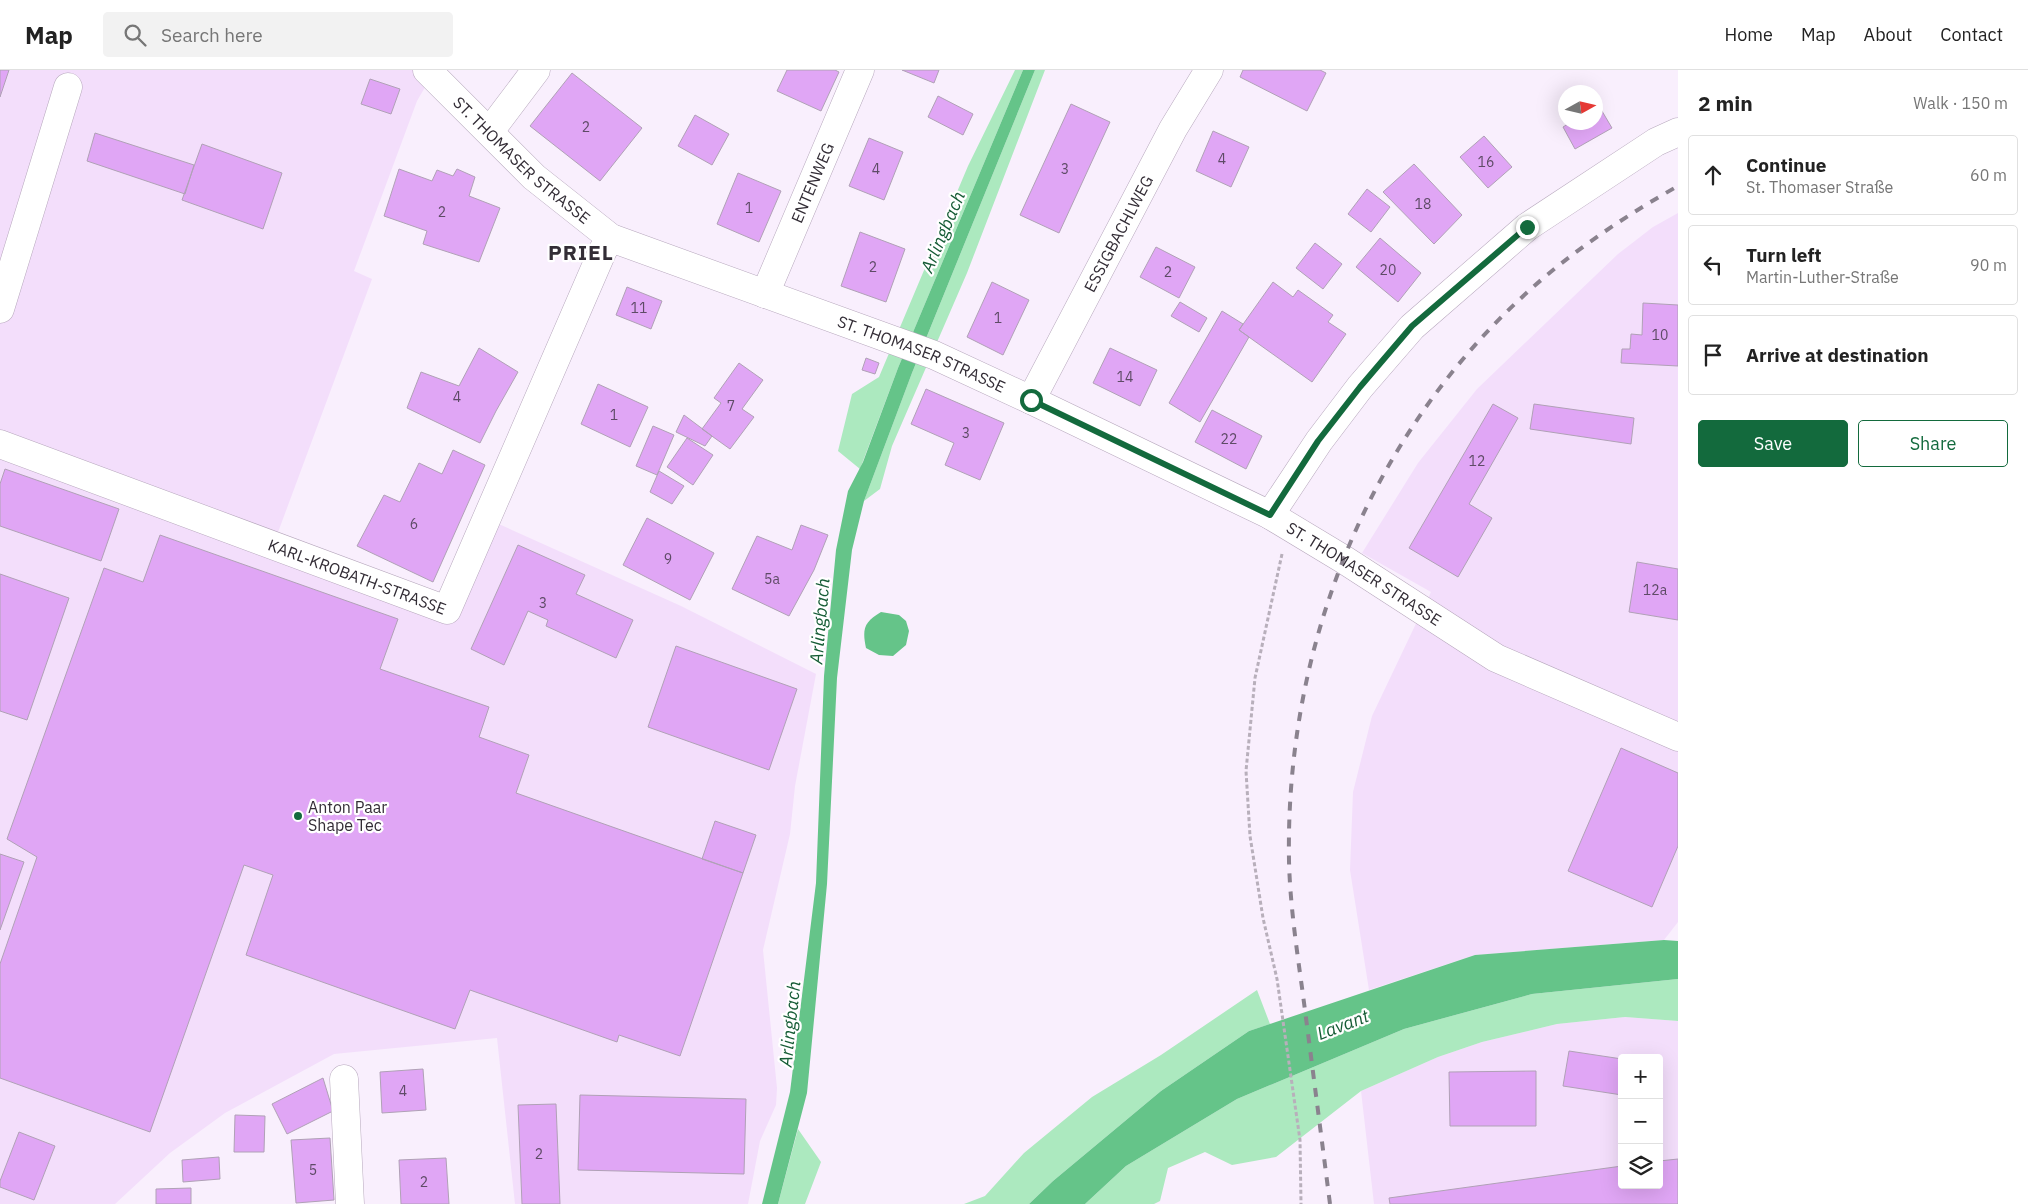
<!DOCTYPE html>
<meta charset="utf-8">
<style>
:root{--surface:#fff;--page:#f2f2f2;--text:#222;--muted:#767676;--line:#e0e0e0;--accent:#136a3d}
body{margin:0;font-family:"IBM Plex Sans",sans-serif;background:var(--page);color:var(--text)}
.controls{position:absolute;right:15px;bottom:15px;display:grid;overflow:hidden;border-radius:5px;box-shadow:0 5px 20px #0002}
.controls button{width:45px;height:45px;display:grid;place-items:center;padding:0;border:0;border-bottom:1px solid var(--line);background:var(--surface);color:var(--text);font:25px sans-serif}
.compass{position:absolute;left:1558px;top:15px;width:45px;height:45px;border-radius:50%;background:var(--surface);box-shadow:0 5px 20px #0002;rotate:82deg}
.stop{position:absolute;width:15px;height:15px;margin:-11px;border:4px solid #136a3d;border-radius:50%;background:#fff}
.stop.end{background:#136a3d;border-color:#fff;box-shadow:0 1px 5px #0008}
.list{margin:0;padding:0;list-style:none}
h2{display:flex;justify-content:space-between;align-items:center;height:65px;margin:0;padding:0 20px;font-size:21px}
h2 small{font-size:16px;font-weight:400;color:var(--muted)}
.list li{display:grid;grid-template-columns:32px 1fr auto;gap:15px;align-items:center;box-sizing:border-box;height:80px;margin:0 10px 10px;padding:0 10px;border:1px solid var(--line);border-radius:5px}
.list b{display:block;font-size:19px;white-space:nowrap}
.list p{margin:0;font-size:16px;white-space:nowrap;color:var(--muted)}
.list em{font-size:16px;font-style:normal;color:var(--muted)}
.actions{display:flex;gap:10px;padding:15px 20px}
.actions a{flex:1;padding:11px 0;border:1px solid var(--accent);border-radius:5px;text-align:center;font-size:18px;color:var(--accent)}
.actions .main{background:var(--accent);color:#fff}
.icon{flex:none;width:28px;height:28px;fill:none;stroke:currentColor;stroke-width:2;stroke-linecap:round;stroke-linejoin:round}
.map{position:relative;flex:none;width:1678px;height:1134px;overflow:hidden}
header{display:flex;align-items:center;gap:30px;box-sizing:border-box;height:70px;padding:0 25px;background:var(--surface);border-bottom:1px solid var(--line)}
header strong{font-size:24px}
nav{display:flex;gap:28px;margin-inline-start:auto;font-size:18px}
.search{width:350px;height:45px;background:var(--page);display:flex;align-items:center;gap:12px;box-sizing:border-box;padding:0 18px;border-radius:5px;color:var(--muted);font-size:19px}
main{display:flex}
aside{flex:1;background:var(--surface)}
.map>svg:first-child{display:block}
</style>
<header>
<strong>Map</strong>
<div class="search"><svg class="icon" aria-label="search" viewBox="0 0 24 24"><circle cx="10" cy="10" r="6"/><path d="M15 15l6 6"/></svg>Search here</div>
<nav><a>Home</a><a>Map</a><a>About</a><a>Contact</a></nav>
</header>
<main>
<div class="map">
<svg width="1678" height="1134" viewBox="0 0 1678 1134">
<rect width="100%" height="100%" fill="#f9effd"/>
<path fill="#f3defb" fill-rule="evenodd" d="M0 0H435L417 31 354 201 372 209 277 465 454 538 492 451 681 536 816 604 795 716 790 764 763 880 777 1018 776 1035 760 1071 748 1134H515L497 968 334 984 225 1043 170 1083 115 1134H0Z
M1678 143V852L1664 870 1475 885 1369 920 1350 800 1353 722 1372 646 1431 522 1362 483 1418 393 1477 319 1618 184 1653 157Z
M1625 947 1678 951V1134H1374L1361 1021 1438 987 1482 972 1557 954ZM1622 988H1659V1115H1622Z"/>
<path fill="#ace9bf" d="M1015 0H1023L898 298 860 399 838 381 852 324 879 307 968 96Z
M1035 0H1045L967 203 892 376 880 419 864 431 912 303Z
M1678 909V951L1625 947 1557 954 1482 972 1438 987 1361 1021 1276 1087 1232 1095 1205 1082 1168 1098 1160 1131 1154 1134H1085L1126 1096 1237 1029 1404 959 1532 924Z
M1257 920 1270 954 1249 961 1161 1021 1053 1111 1029 1134H964L985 1126 1024 1083 1092 1027 1161 985Z
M798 1059 821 1092 805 1134H778Z"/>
<path fill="#65c489" d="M1023 0H1035L912 303 864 431 852 480 837 608 827 814 807 1023 778 1134H762L790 1022 816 813 824 606 836 480 848 421 863 392 898 298Z
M881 542 899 545 906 551 909 561 906 575 893 586 879 585 866 578C862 559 864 552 881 542Z
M1664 870 1678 871V909L1532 924 1404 959 1237 1029 1126 1096 1085 1134H1029L1053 1111 1161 1021 1249 961 1475 885Z"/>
<path fill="#e0a6f5" stroke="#b0a1b6" d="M0 0H9L0 27Z
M787 0H835L839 2 821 41 777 21Z
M902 0H939L934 13Z
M1243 0H1320L1326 3 1307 41 1240 7Z
M572 3 642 58 600 111 530 56Z
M370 9 400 19 391 44 361 34Z
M938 26 973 44 963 65 928 47Z
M1071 34 1110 52 1059 163 1020 145Z
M1599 36 1612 58 1575 79 1563 57 1571 52H1596V38Z
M695 45 729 64 712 95 678 76Z
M1213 61 1249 77 1231 117 1196 101Z
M95 63 194 95 185 124 87 91Z
M1484 66 1512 97 1488 118 1460 87Z
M869 68 903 82 884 130 849 116Z
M202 74 282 103 263 159 182 130Z
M1414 94 1462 145 1434 174 1383 122Z
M399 99 432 111 437 100 453 106 457 99 475 107 469 126 500 138 479 192 423 174 427 161 384 146Z
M738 103 781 121 759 172 717 154Z
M1367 119 1390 137 1371 162 1348 144Z
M860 162 905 179 886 232 841 216Z
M1380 168 1421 203 1398 232 1356 197Z
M1315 173 1342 194 1323 219 1296 198Z
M1156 177 1195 197 1179 228 1140 207Z
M992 212 1029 230 1003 285 967 267Z
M1273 212 1293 227 1298 220 1333 245 1328 252 1346 264 1312 312 1239 260Z
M627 217 662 231 651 259 616 245Z
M1180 232 1207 248 1199 262 1171 246Z
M1643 233 1678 235V296L1621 293 1622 279H1630L1631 264 1642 265Z
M1222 241 1243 254 1239 260 1249 267 1200 352 1169 333Z
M479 278 518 302 496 341 480 373 407 338 421 302 459 316Z
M1110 278 1157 300 1140 336 1093 313Z
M866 288 879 293 875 304 862 300Z
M739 293 763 310 742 339 754 347 730 379 702 359 721 333 714 328Z
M598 314 648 337 630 377 581 354Z
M926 319 1004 353 980 410 945 395 954 373 911 354Z
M1493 334 1518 348 1469 434 1492 448 1458 507 1409 478Z
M1534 334 1634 348 1631 374 1530 359Z
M1212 340 1262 366 1246 399 1195 372Z
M684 345 712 366 705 376 676 362Z
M653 356 674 365 657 405 636 396Z
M687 368 713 385 693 415 667 397Z
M453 380 485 395 433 512 357 476 384 425 400 432 419 393 442 404Z
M5 399 119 439 101 491 0 456V414Z
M659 401 684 416 672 434 650 422Z
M647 448 714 483 690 530 623 495Z
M801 455 828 465 814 500 789 546 732 519 757 466 792 480Z
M160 465 398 549 380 599 489 637 479 667 529 685 516 723 743 803 680 986 619 965 617 972 470 920 455 959 246 885 273 805 244 795 150 1062 0 1008V894L37 787 7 769 104 498 143 512Z
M518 475 585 505 576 524 633 550 616 588 546 556 548 550 528 541 504 595 471 579Z
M1637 492 1678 499V550L1629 542Z
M0 504 69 528 27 650 0 641Z
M676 576 797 619 769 700 648 657Z
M1621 678 1678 703V776L1652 837 1568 801Z
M715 751 756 765 743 803 702 789Z
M0 784 24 792 0 860Z
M1569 981 1622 989V1025L1563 1016Z
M423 999 426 1040 382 1043 380 1002Z
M1536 1001V1056H1450L1449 1002Z
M323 1008 333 1041 287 1064 272 1034Z
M580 1025 746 1029 744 1104 578 1100Z
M556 1034 560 1134H522L518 1035Z
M235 1045 265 1046 264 1082H234Z
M19 1062 55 1076 34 1130 0 1117V1111Z
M330 1068 334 1130 296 1133 291 1070Z
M219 1087 220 1109 183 1112 182 1090Z
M446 1088 449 1134H401L399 1090Z
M1678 1089V1134H1390L1389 1128 1622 1096V1115H1659V1091Z
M191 1118V1134H156V1119Z"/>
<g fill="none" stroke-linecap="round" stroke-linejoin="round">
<g stroke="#b7a8bd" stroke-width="29">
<g id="minor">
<path d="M490 61 536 0"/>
<path id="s1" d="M765 224 860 0"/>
<path d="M0 239 68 17"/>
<path id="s2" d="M1031 330 1173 59 1209 0"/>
<path id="s3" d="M0 374 447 540 603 180 611 168"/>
<path d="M1270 445 1319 371 1360 317 1412 257 1527 157 1656 72 1678 62"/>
<path d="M344 1009 350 1134"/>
</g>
</g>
<g stroke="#b7a8bd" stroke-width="29">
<g id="major">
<path id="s4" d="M427 0 534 107 611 168 934 285 1031 330 1270 445 1343 489 1496 588 1678 667"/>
</g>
</g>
<path stroke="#b8afbb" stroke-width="3" stroke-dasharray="4 2.5" stroke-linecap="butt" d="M1282 484 1255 608 1246 701 1250 766 1263 848 1277 909 1300 1070 1301 1134"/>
<use href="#minor" stroke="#fff" stroke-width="28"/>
<use href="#major" stroke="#fff" stroke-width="28"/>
<path stroke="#8a828e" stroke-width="4" stroke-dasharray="9 9" stroke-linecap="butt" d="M1330 1134C1321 1064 1312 994 1303 925 1297 881 1290 835 1289 791 1285 568 1375 350 1547 205 1588 171 1632 142 1678 116"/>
</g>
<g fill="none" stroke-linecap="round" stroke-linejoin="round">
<path stroke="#136a3d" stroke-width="6" d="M1031 330 1270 445 1318 371 1360 317 1412 256 1527 157"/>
</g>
<circle fill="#136a3d" stroke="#fff" stroke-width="2" cx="298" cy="746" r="5"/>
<g text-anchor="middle" stroke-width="4.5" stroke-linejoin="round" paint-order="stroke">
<g font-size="14" fill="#5e4b66">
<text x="586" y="62">2</text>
<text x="1222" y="94">4</text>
<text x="1486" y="97">16</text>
<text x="876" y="104">4</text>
<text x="1065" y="104">3</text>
<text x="1423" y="139">18</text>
<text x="749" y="143">1</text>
<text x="442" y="147">2</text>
<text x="873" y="202">2</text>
<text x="1388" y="205">20</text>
<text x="1168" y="207">2</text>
<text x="639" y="243">11</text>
<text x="998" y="253">1</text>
<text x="1660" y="270">10</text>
<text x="1125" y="312">14</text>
<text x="457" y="332">4</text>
<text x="731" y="341">7</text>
<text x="614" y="350">1</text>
<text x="966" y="368">3</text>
<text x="1229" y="374">22</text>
<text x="1477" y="396">12</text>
<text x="414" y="459">6</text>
<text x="668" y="494">9</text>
<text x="772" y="514">5a</text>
<text x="1655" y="525">12a</text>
<text x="543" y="538">3</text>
<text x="403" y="1026">4</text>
<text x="539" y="1089">2</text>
<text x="313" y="1105">5</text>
<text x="424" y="1117">2</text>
</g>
<g font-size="16" fill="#332d36" stroke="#fff">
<text dy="6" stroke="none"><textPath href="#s4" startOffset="131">ST. THOMASER STRASSE</textPath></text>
<text dy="6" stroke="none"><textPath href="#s1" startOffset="121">ENTENWEG</textPath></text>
<text dy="6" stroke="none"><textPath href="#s2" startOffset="188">ESSIGBACHLWEG</textPath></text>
<text dy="6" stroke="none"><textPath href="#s4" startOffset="581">ST. THOMASER STRASSE</textPath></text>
<text dy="6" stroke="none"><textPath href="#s3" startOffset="381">KARL-KROBATH-STRASSE</textPath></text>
<text dy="6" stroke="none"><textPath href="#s4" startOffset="1076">ST. THOMASER STRASSE</textPath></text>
</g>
<g font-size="16" fill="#332d36" stroke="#fff" text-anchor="start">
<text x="308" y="743">Anton Paar<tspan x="308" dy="18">Shape Tec</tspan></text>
</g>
<g font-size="18" font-style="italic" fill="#165c36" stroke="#fff">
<text transform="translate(943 162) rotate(-67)" y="6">Arlingbach</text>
<text transform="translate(820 551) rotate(-85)" y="6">Arlingbach</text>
<text transform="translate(790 954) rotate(-84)" y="6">Arlingbach</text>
<text transform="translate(1343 955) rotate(-21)" y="6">Lavant</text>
</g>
<g font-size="21" font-weight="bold" letter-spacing="1" fill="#332d36" stroke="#fff">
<text x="581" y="190">PRIEL</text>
</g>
</g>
</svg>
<div class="controls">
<button>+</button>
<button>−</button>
<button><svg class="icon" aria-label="layers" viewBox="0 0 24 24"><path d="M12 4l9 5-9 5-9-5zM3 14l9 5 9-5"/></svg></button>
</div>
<svg class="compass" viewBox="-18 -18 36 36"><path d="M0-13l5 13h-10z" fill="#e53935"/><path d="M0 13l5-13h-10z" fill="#767676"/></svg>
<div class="stop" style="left:1031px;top:330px"></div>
<div class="stop end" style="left:1527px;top:157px"></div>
</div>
<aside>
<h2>2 min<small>Walk · 150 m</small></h2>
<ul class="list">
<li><svg class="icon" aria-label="ahead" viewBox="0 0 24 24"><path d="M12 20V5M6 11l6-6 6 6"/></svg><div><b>Continue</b><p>St. Thomaser Straße</p></div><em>60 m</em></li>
<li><svg class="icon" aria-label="left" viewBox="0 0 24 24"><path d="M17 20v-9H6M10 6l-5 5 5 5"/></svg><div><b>Turn left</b><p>Martin-Luther-Straße</p></div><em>90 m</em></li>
<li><svg class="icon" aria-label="arrive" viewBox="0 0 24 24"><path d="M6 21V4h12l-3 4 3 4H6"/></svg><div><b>Arrive at destination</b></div></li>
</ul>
<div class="actions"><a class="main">Save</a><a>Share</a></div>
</aside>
</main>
